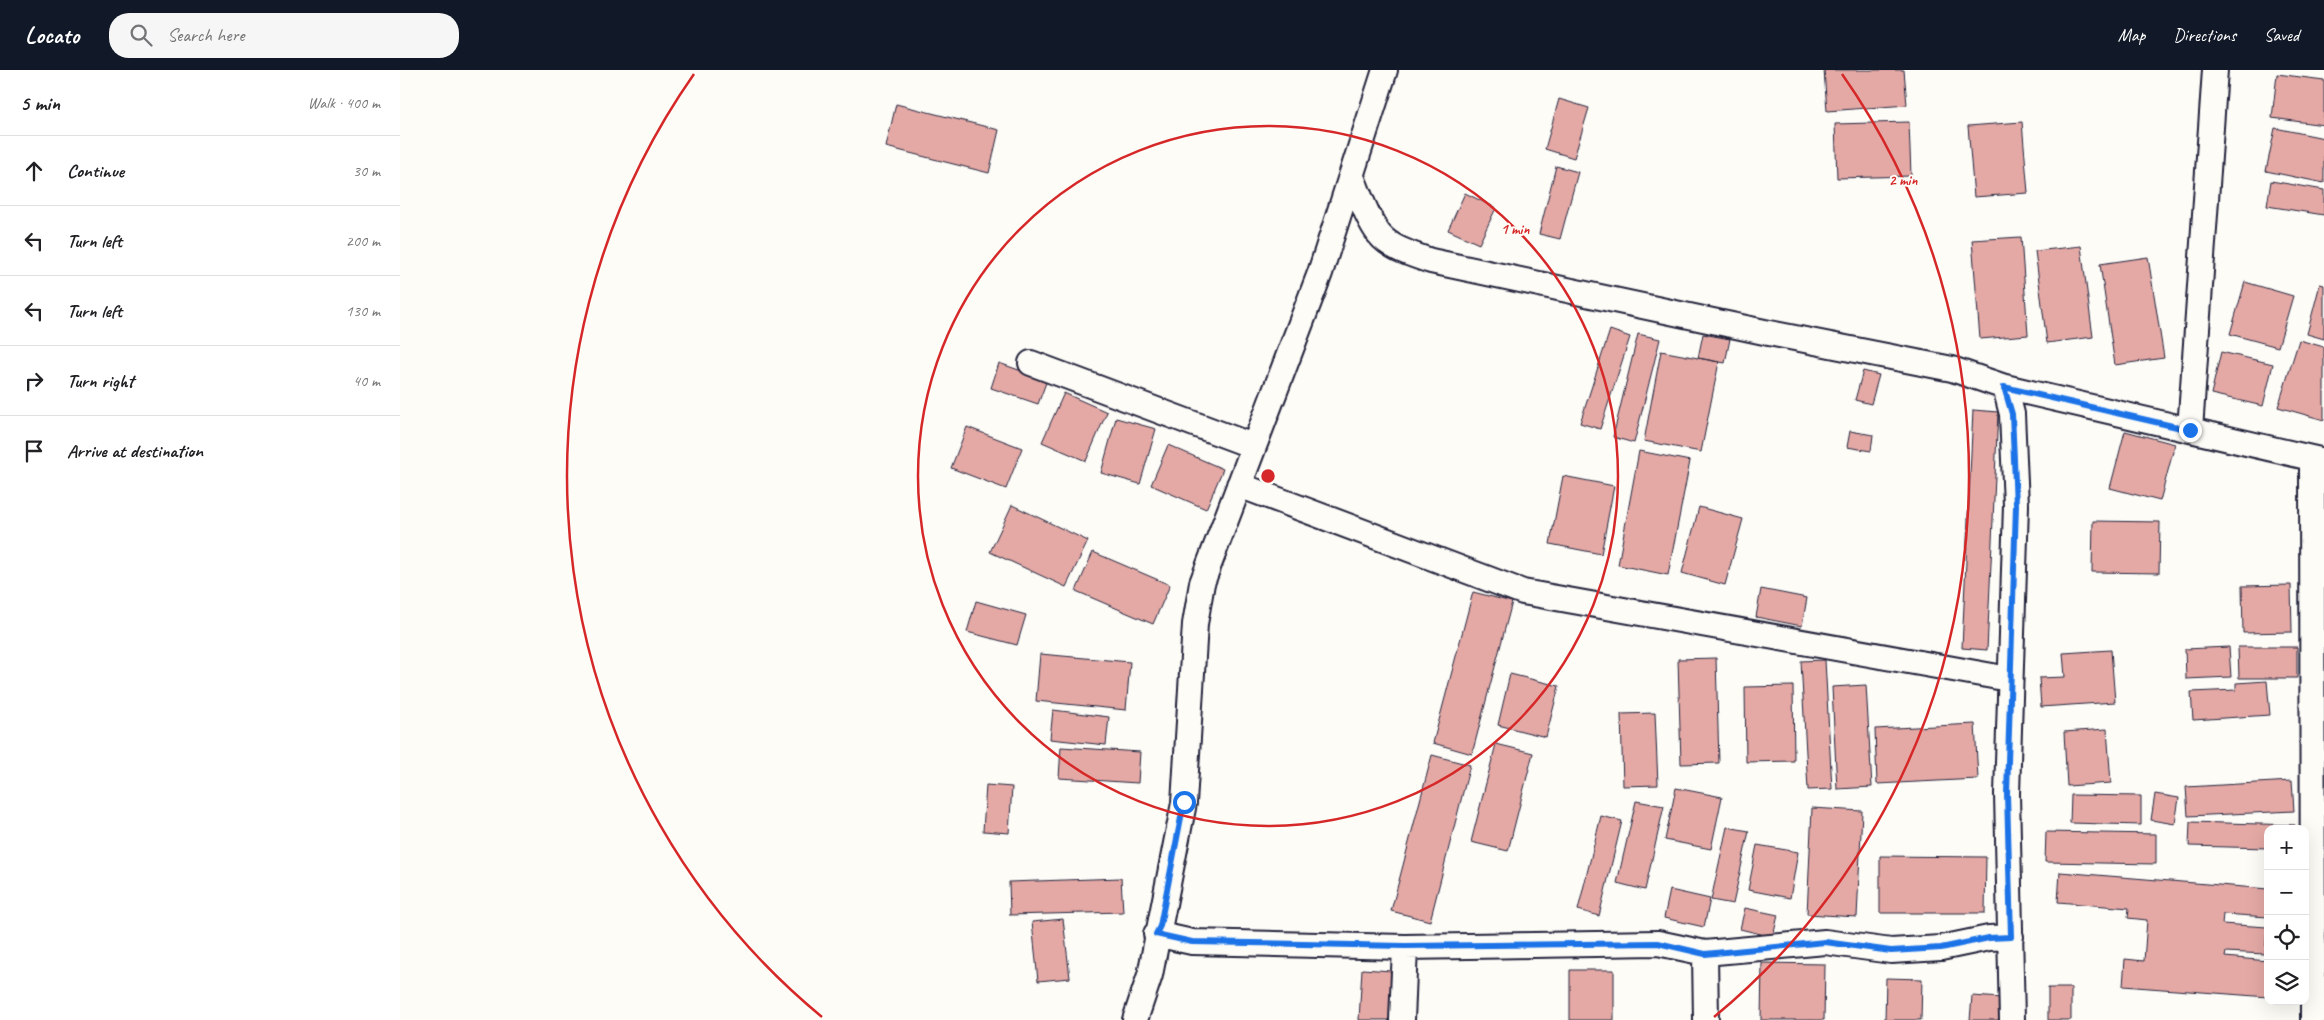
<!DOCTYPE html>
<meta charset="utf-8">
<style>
:root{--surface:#fff;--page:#f6f6f6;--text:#202124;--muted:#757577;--line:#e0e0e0;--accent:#111827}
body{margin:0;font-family:Caveat,sans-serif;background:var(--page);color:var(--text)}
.controls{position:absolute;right:15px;bottom:15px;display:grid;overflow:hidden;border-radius:10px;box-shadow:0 5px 20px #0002}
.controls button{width:45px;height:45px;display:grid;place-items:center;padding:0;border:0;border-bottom:1px solid var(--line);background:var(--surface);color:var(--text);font:25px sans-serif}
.stop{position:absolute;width:15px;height:15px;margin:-11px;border:4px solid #1a73e8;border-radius:50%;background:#fff}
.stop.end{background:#1a73e8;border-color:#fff;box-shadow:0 1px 5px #0008}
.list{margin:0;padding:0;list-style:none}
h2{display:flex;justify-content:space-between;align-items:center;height:65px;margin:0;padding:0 20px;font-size:21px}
h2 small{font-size:16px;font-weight:400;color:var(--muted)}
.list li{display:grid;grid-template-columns:32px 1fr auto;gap:15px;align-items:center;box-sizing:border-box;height:70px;padding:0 20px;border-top:1px solid var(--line)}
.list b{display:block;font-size:19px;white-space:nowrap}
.list em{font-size:16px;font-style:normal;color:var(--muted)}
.icon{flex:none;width:28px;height:28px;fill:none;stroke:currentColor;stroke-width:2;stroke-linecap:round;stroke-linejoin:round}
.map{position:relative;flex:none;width:1924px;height:950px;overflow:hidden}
header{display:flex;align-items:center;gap:30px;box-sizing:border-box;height:70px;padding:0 25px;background:var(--accent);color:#fff}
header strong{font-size:24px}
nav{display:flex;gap:28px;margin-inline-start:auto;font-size:18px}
.search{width:350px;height:45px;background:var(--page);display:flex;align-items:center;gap:12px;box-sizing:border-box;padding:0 18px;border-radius:20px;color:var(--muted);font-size:19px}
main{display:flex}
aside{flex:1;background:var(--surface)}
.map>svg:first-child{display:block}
</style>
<header>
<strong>Locato</strong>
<div class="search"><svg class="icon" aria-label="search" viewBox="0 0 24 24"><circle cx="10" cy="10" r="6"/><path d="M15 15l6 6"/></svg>Search here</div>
<nav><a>Map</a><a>Directions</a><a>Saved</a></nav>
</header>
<main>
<aside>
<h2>5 min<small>Walk · 400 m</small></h2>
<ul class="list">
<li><svg class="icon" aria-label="ahead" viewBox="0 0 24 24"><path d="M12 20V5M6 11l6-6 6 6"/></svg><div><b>Continue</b></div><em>30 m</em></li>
<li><svg class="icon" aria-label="left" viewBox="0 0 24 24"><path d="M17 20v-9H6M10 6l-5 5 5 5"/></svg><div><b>Turn left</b></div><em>200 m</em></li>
<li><svg class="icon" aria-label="left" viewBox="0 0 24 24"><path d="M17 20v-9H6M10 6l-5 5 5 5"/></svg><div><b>Turn left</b></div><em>130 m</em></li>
<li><svg class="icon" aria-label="right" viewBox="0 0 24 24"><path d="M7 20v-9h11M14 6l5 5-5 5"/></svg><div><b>Turn right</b></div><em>40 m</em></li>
<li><svg class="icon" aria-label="arrive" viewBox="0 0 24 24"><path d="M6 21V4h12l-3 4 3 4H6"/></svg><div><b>Arrive at destination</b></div></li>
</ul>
</aside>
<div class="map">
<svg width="1924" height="950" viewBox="0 0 1924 950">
<rect width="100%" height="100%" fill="#fdfcf7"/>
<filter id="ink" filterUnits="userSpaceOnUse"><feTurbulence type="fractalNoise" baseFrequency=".02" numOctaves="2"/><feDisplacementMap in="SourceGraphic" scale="10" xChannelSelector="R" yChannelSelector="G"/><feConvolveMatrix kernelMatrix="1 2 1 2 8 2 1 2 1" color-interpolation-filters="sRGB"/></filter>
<g filter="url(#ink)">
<path fill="#e4a9a5" stroke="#22223b" d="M1424 0H1504L1507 35 1427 41Z
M1877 4 1924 10V55L1872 48Z
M1159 29 1189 38 1174 88 1145 79Z
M496 34 599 60 589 103 486 77Z
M1509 52 1511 106 1437 108 1435 54Z
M1622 52 1628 123 1574 127 1568 56Z
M1875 58 1924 68V113L1866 101Z
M1156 96 1178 102 1160 169 1139 164Z
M1871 111 1924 120V145L1867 136Z
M1065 123 1096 138 1079 174 1048 160Z
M1621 167 1628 265 1580 269 1572 170Z
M1681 176 1693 267 1647 273 1635 181Z
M1748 187 1764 288 1715 295 1700 194Z
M1845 212 1893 226 1878 277 1830 264Z
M1920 214 1924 215V269L1907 264Z
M1210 260 1230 267 1200 359 1180 353Z
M1238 264 1260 269 1234 373 1213 367Z
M1303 264 1330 269 1325 293 1298 288Z
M1899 270 1924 277V350L1878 337Z
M1261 281 1319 292 1301 382 1244 371Z
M1821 282 1873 294 1863 336 1811 324Z
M599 293 647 310 638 334 591 318Z
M1463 301 1479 305 1471 334 1455 330Z
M664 323 707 342 686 391 642 372Z
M1573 340 1598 342 1587 580 1562 578Z
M716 348 756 359 740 414 701 403Z
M567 357 622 378 606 419 551 398Z
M1450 361 1473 365 1471 381 1447 377Z
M1725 361 1775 374 1760 431 1710 418Z
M768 375 823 399 806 439 751 415Z
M1239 381 1290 391 1268 505 1218 495Z
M1163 406 1214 416 1201 484 1150 474Z
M612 435 688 471 666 517 590 482Z
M1299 437 1343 449 1325 515 1282 503Z
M1693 451 1760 452 1759 503 1692 502Z
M693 482 770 515 753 554 676 521Z
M1891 515 1892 562 1843 563 1842 516Z
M1361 519 1407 528 1402 556 1356 547Z
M1073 522 1112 532 1072 684 1033 673Z
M576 531 626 545 617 575 567 562Z
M1829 577 1831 607 1786 609 1785 579Z
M1838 577H1897V608H1839Z
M1711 580 1715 632 1641 637 1639 608 1665 607 1663 583Z
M640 584 730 592 726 640 636 631Z
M1316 588 1319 693 1281 694 1278 589Z
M1425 590 1432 719 1408 720 1401 591Z
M1110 604 1159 616 1146 667 1098 655Z
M1867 611 1870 645 1793 650 1791 622 1836 620V613Z
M1466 615 1472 717 1437 719 1432 617Z
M1393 616 1394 691 1346 692 1345 617Z
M653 640 709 647 706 675 650 669Z
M1255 643 1258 715 1223 716 1221 644Z
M1575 654 1578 709 1477 714 1475 659Z
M1707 659 1711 713 1667 716 1664 662Z
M1096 674 1133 683 1108 781 1071 772Z
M661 677 740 682 738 713 659 708Z
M1032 685 1070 695 1030 851 991 841Z
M1892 711 1894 741 1788 746 1786 717Z
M586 715 612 717 609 763 583 761Z
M1276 718 1322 727 1311 779 1265 770Z
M1755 724 1779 728 1775 754 1751 750Z
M1671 725 1741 726V755L1670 753Z
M1236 731 1264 736 1245 820 1217 813Z
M1412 738 1462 741 1457 847 1407 844Z
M1201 746 1222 751 1199 846 1178 840Z
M1790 752 1895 755V759H1868V778L1789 776Z
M1327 757 1349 761 1333 834 1311 830Z
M1646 762 1756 764V794L1645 792Z
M1357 775 1398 782 1390 828 1348 820Z
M1480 786 1586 787 1585 843H1480Z
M1660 802 1868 819V847L1823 844 1822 854 1867 857 1865 884 1826 882 1825 887 1868 891V927L1723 916 1725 889 1744 891 1747 850 1728 848 1729 838 1658 832Z
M721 808 723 842 610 845 609 812Z
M1270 820 1310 829 1304 857 1264 848Z
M1345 838 1378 845 1373 867 1340 859Z
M663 849 670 908 638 911 632 852Z
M1362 893 1425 894 1424 950H1361Z
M962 899 992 901 990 950H959Z
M1170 900H1214V950H1170Z
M1486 908 1522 909 1521 950H1485Z
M1648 918H1671V950H1648Z
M1572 926 1602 928 1601 950H1570Z"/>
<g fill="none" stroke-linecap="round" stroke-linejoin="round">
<g stroke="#22223b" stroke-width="28">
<path id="street" d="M952 107C960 126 967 148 979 164 991 179 1014 185 1031 191L1369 263 1552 299 1605 317 1924 391
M631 293 853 376
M1605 317 1612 344 1616 435 1607 724 1612 950
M1790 360 1815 0
M1912 389 1913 950
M839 415 1123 522 1609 609
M756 864 792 872 1005 877 1258 873 1305 883 1425 872 1491 881 1541 878 1589 868 1611 867
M1305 883 1306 950
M735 950 750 905 784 733 795 554 802 513 920 203 985 0
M1002 950 1005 877"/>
</g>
<use href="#street" stroke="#fdfcf7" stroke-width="24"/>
</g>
</g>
<g fill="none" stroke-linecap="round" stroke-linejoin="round" filter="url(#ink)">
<path stroke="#1a73e8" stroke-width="6" d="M784 732 760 856 756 864 792 872 1005 876 1258 873 1305 884 1425 872 1491 881 1541 878 1589 868 1611 867 1607 724 1616 435 1612 344 1604 317 1790 360"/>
</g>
<g fill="none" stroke="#d62828" stroke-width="2.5">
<circle cx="868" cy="406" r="350"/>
<path d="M422 947A701 701 0 0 1 294 4M1442 4A701 701 0 0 1 1314 947"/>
</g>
<circle cx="868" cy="406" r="8" fill="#d62828" stroke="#fdfcf7" stroke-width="2.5"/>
<g font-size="15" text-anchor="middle" font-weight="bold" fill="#d62828" stroke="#fdfcf7" stroke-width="4" stroke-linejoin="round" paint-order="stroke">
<text x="1503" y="115">2 min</text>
<text x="1115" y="164">1 min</text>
</g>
</svg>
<div class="controls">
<button>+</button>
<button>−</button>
<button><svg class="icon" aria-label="locate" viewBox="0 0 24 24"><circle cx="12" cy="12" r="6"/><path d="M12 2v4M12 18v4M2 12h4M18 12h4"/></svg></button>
<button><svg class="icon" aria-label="layers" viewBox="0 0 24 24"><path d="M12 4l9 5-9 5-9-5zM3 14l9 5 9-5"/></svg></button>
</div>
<div class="stop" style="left:784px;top:732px"></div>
<div class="stop end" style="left:1790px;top:360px"></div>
</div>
</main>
